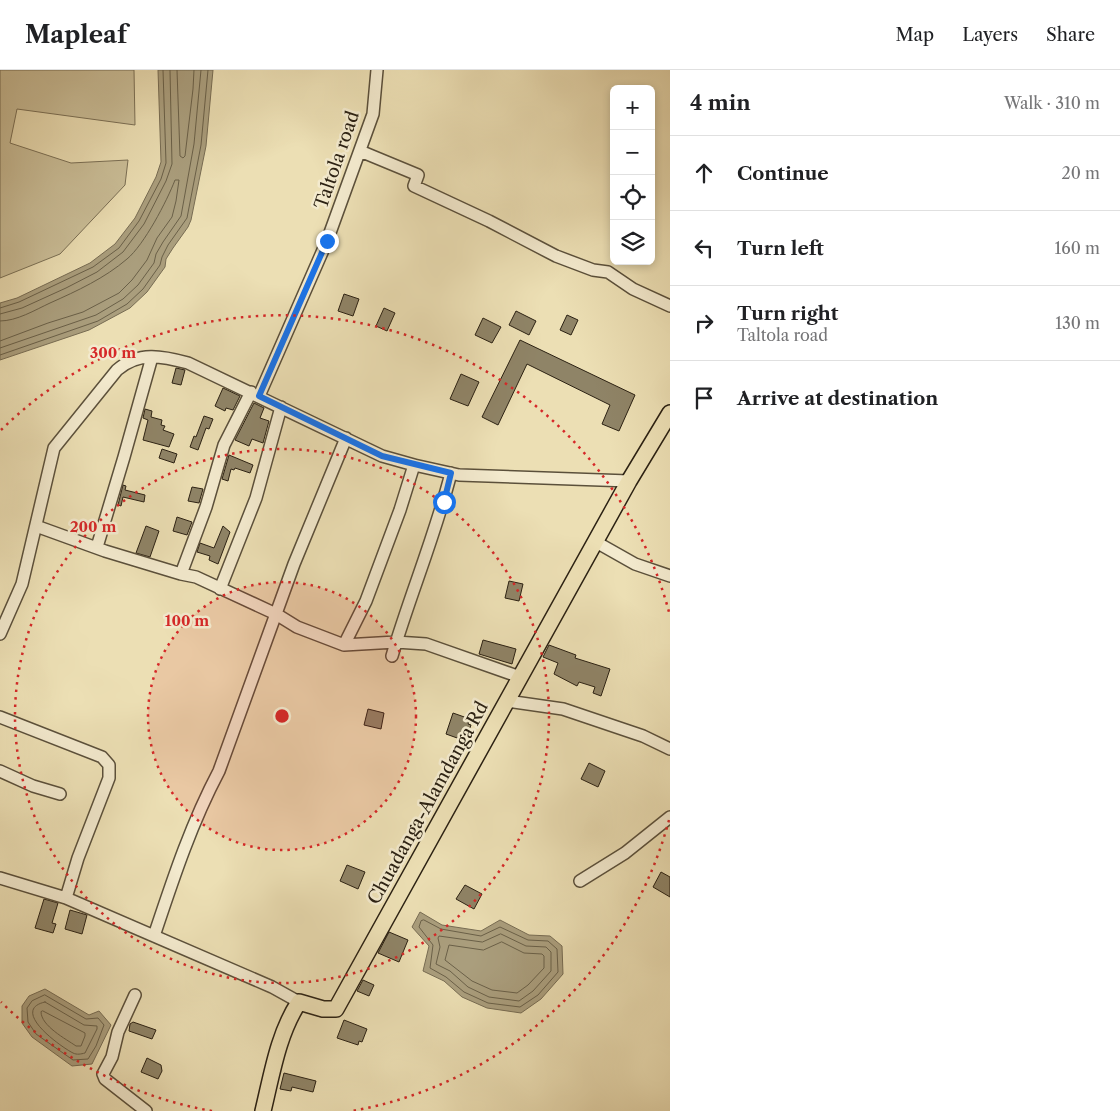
<!DOCTYPE html>
<meta charset="utf-8">
<style>
:root{--surface:#fff;--page:#f6f6f6;--text:#202124;--muted:#757577;--line:#e0e0e0}
body{margin:0;font-family:"Libre Caslon Text",serif;background:var(--page);color:var(--text)}
.controls{position:absolute;right:15px;top:15px;display:grid;overflow:hidden;border-radius:8px;box-shadow:0 2px 8px #0003}
.controls button{width:45px;height:45px;display:grid;place-items:center;padding:0;border:0;border-bottom:1px solid var(--line);background:var(--surface);color:var(--text);font:25px sans-serif}
.stop{position:absolute;width:15px;height:15px;margin:-11px;border:4px solid #1a73e8;border-radius:50%;background:#fff}
.stop.end{background:#1a73e8;border-color:#fff;box-shadow:0 1px 5px #0008}
.list{margin:0;padding:0;list-style:none}
h2{display:flex;justify-content:space-between;align-items:center;height:65px;margin:0;padding:0 20px;font-size:21px}
h2 small{font-size:16px;font-weight:400;color:var(--muted)}
.list li{display:grid;grid-template-columns:32px 1fr auto;gap:15px;align-items:center;box-sizing:border-box;height:75px;padding:0 20px;border-top:1px solid var(--line)}
.list b{display:block;font-size:19px;white-space:nowrap}
.list p{margin:0;font-size:16px;white-space:nowrap;color:var(--muted)}
.list em{font-size:16px;font-style:normal;color:var(--muted)}
.icon{flex:none;width:28px;height:28px;fill:none;stroke:currentColor;stroke-width:2;stroke-linecap:round;stroke-linejoin:round}
.map{position:relative;flex:none;width:670px;height:1041px;overflow:hidden}
header{display:flex;align-items:center;gap:30px;box-sizing:border-box;height:70px;padding:0 25px;background:var(--surface);border-bottom:1px solid var(--line)}
header strong{font-size:24px}
nav{display:flex;gap:28px;margin-inline-start:auto;font-size:18px}
main{display:flex}
aside{flex:1;background:var(--surface)}
.map>svg:first-child{display:block}
</style>
<header>
<strong>Mapleaf</strong>
<nav><a>Map</a><a>Layers</a><a>Share</a></nav>
</header>
<main>
<div class="map">
<svg width="670" height="1041" viewBox="0 0 670 1041">
<rect width="100%" height="100%" fill="#ecdfb4"/>
<filter id="stains"><feTurbulence type="fractalNoise" baseFrequency=".004" numOctaves="4"/><feColorMatrix values="0 0 0 0 .2 0 0 0 0 .09 0 0 0 0 .02 0 0 0 .5 -.17"/></filter>
<radialGradient id="worn" r=".72"><stop offset=".6" stop-color="#630" stop-opacity="0"/><stop offset="1" stop-color="#630" stop-opacity=".3"/></radialGradient>
<path fill="#cbbf99" stroke="#7b7056" d="M0 0H134L135 55 17 39 10 73 71 93 128 90 125 115 60 184 0 208Z"/>
<path fill="#aa9e7d" stroke="#776c53" d="M158 0H213L206 76 191 150 188 157 173 178 166 189 165 197 147 222 130 238 89 260 0 290V233L17 228 90 193 115 174 135 148 156 107 161 92Z
M420 842 442 855 481 861 500 850 529 865 550 866 562 876 563 904 541 929 521 943 487 938 462 927 444 911 423 901 429 876 412 857Z
M45 919 89 945 99 941 111 955 92 994 72 996 32 967 22 953V936L29 926Z"/>
<g fill="none" stroke-linecap="round" stroke-linejoin="round">
<path stroke="#6a6048" stroke-width="1" d="M177 0 180 86 183 88 185 86 193 19 194 0
M0 238 19 232 93 197 119 178 139 151 161 109 166 93 163 0
M0 244 22 238 66 218 97 202 123 182 144 154 166 111 172 94 170 0
M0 251C17 251 35 240 50 233 77 221 105 208 127 189 144 175 167 131 175 110H179L176 131 172 147 157 168 147 190 132 210 119 223 83 242 48 253 0 271
M0 278 96 245 123 229 138 215 154 193 156 184 163 172 181 146 194 74 201 0
M0 285 98 251 127 234 143 219 160 195 162 187 168 175 187 148 201 75 208 0
M424 850 441 859 481 866 500 857 528 870 548 871 557 879 558 902 538 925 520 937 488 933 464 922 446 907 430 898 433 875 419 857 421 851Z
M501 864 526 876 546 877 551 882V901L533 921 519 931 489 927 468 917 450 901 436 894 440 877 438 868 439 866 482 872Z
M502 872 524 883 542 884 544 886V898L528 915 517 923 492 920 472 911 445 890 449 875 483 880Z
M45 925 86 949 98 948 104 955 96 976 88 989 73 990 36 964 28 952 27 938 32 931Z
M45 932 84 955 97 956V959L85 983C81 984 77 985 73 983 61 977 9 940 45 932Z
M43 941 85 963V966L81 976H76C66 969 41 956 41 942Z"/>
</g>
<path fill="#8f8467" stroke="#2b2113" d="M344 224 359 229 353 246 338 241Z
M384 238 395 243 387 261 376 256Z
M516 241 536 251 529 265 509 255Z
M567 245 578 250 571 265 560 260Z
M483 248 501 257 492 273 475 265Z
M520 270 635 325 619 361 602 354 610 335 527 294 498 355 482 347Z
M176 298 185 300 181 315 172 313Z
M461 304 479 312 468 336 450 329Z
M223 318 240 326 233 340 226 338 225 341 215 336Z
M254 333 264 338 260 348 269 351 263 373 252 369 249 376 235 370Z
M145 339 152 341 151 347 162 350 161 355 165 356 163 360 174 364 169 377 143 370 148 350 143 348Z
M204 346 213 349 209 359 206 358 198 380 190 377 194 366 196 367Z
M162 379 177 384 174 393 159 388Z
M229 385 253 395 250 403 235 398 234 400 231 399 228 411 222 409Z
M123 415 126 416 125 420 145 425 144 432 123 427 121 436 118 435Z
M192 417 203 419 199 433 188 431Z
M177 447 192 452 187 465 173 461Z
M146 456 159 461 150 487 136 483Z
M223 456 230 462 218 494 209 490 210 486 197 482 200 473 214 478Z
M509 511 523 514 519 531 505 528Z
M483 570 516 579 512 594 479 584Z
M549 575 576 585 575 588 610 599 601 626 593 623 595 617 579 612 577 616 554 604 558 593 543 587Z
M368 639 384 643 381 659 364 655Z
M453 643 470 649 468 654 471 655 468 663 462 664 460 669 446 664Z
M589 693 605 701 598 717 581 709Z
M347 795 365 802 358 819 340 811Z
M661 802 670 807V827L653 817Z
M465 815 482 824 474 839 456 829Z
M44 829 58 833 52 853 56 854 53 863 35 858Z
M70 840 87 845 82 864 65 859Z
M389 862 408 870 399 892 378 883Z
M363 910 374 915 369 926 357 921Z
M344 950 367 959 362 972 359 971 358 975 337 968Z
M133 952 156 960 152 969 129 961 130 954Z
M147 988 161 995 162 1001 158 1009 141 1002Z
M284 1003 316 1011 313 1022 292 1017 291 1021 280 1019Z"/>
<g fill="none" stroke-linecap="round" stroke-linejoin="round">
<g stroke="#5b503b" stroke-width="14">
<path id="minor" d="M360 81 418 105 414 116 489 151 556 186 593 200 608 202 633 219 670 236
M259 326 327 171 373 44 377 0
M36 456 105 481 181 504 196 507 276 544 297 557 344 575 396 572 426 574 520 607
M596 472 635 494 670 506
M97 477 124 387 152 287
M181 504 206 437 224 375 251 322
M220 519 256 428 281 337
M0 564 22 514 54 378 117 300C139 281 162 286 188 293L382 386 414 395 459 405 629 411
M344 575 366 531 400 440 414 395
M392 586C410 525 435 466 451 403
M507 631 563 639 643 666 670 679
M0 647 102 687 109 695V708L78 788 66 828
M0 701 33 716 60 724
M0 808 66 828 272 917 299 932
M580 811 625 783 670 747
M154 866C173 809 191 754 219 701L294 494 346 368
M135 925 118 962 112 987 103 1004 105 1009 146 1041"/>
</g>
<g stroke="#2b2113" stroke-width="18">
<path id="major" d="M263 1041C272 1004 278 964 299 932L323 939H336L629 411 670 343"/>
</g>
<use href="#minor" stroke="#f3eace" stroke-width="11"/>
<use href="#major" stroke="#ecdfb4" stroke-width="15"/>
</g>
<g fill="none" stroke-linecap="round" stroke-linejoin="round">
<path stroke="#1a73e8" stroke-width="6" d="M327 171 259 326 382 386 451 403 444 432"/>
</g>
<circle cx="282" cy="646" r="134" fill="#d62828" fill-opacity=".12"/>
<g fill="none" stroke="#d62828" stroke-width="2.5" stroke-dasharray="2.5 5">
<circle cx="282" cy="646" r="134"/>
<circle cx="282" cy="646" r="267"/>
<path d="M669 750A401 401 0 0 1 352 1041M212 1041A401 401 0 0 1 1 932M1 360A401 401 0 0 1 669 542"/>
</g>
<g text-anchor="middle" stroke-width="5" stroke-linejoin="round" paint-order="stroke">
<g font-size="18" fill="#2b2113" stroke="#f3eace">
<text transform="translate(337 90) rotate(-71)" y="6">Taltola road</text>
<text transform="translate(428 733) rotate(-61)" y="6">Chuadanga-Alamdanga Rd</text>
</g>
</g>
<circle cx="282" cy="646" r="8" fill="#d62828" stroke="#f3eace" stroke-width="2.5"/>
<g font-size="15" text-anchor="middle" font-weight="bold" fill="#d62828" stroke="#f3eace" stroke-width="5" stroke-linejoin="round" paint-order="stroke">
<text x="113" y="288">300 m</text>
<text x="93" y="462">200 m</text>
<text x="187" y="556">100 m</text>
</g>
<rect width="100%" height="100%" filter="url(#stains)"/>
<rect width="100%" height="100%" fill="url(#worn)"/>
</svg>
<div class="controls">
<button>+</button>
<button>−</button>
<button><svg class="icon" aria-label="locate" viewBox="0 0 24 24"><circle cx="12" cy="12" r="6"/><path d="M12 2v4M12 18v4M2 12h4M18 12h4"/></svg></button>
<button><svg class="icon" aria-label="layers" viewBox="0 0 24 24"><path d="M12 4l9 5-9 5-9-5zM3 14l9 5 9-5"/></svg></button>
</div>
<div class="stop" style="left:444px;top:432px"></div>
<div class="stop end" style="left:327px;top:171px"></div>
</div>
<aside>
<h2>4 min<small>Walk · 310 m</small></h2>
<ul class="list">
<li><svg class="icon" aria-label="ahead" viewBox="0 0 24 24"><path d="M12 20V5M6 11l6-6 6 6"/></svg><div><b>Continue</b></div><em>20 m</em></li>
<li><svg class="icon" aria-label="left" viewBox="0 0 24 24"><path d="M17 20v-9H6M10 6l-5 5 5 5"/></svg><div><b>Turn left</b></div><em>160 m</em></li>
<li><svg class="icon" aria-label="right" viewBox="0 0 24 24"><path d="M7 20v-9h11M14 6l5 5-5 5"/></svg><div><b>Turn right</b><p>Taltola road</p></div><em>130 m</em></li>
<li><svg class="icon" aria-label="arrive" viewBox="0 0 24 24"><path d="M6 21V4h12l-3 4 3 4H6"/></svg><div><b>Arrive at destination</b></div></li>
</ul>
</aside>
</main>
